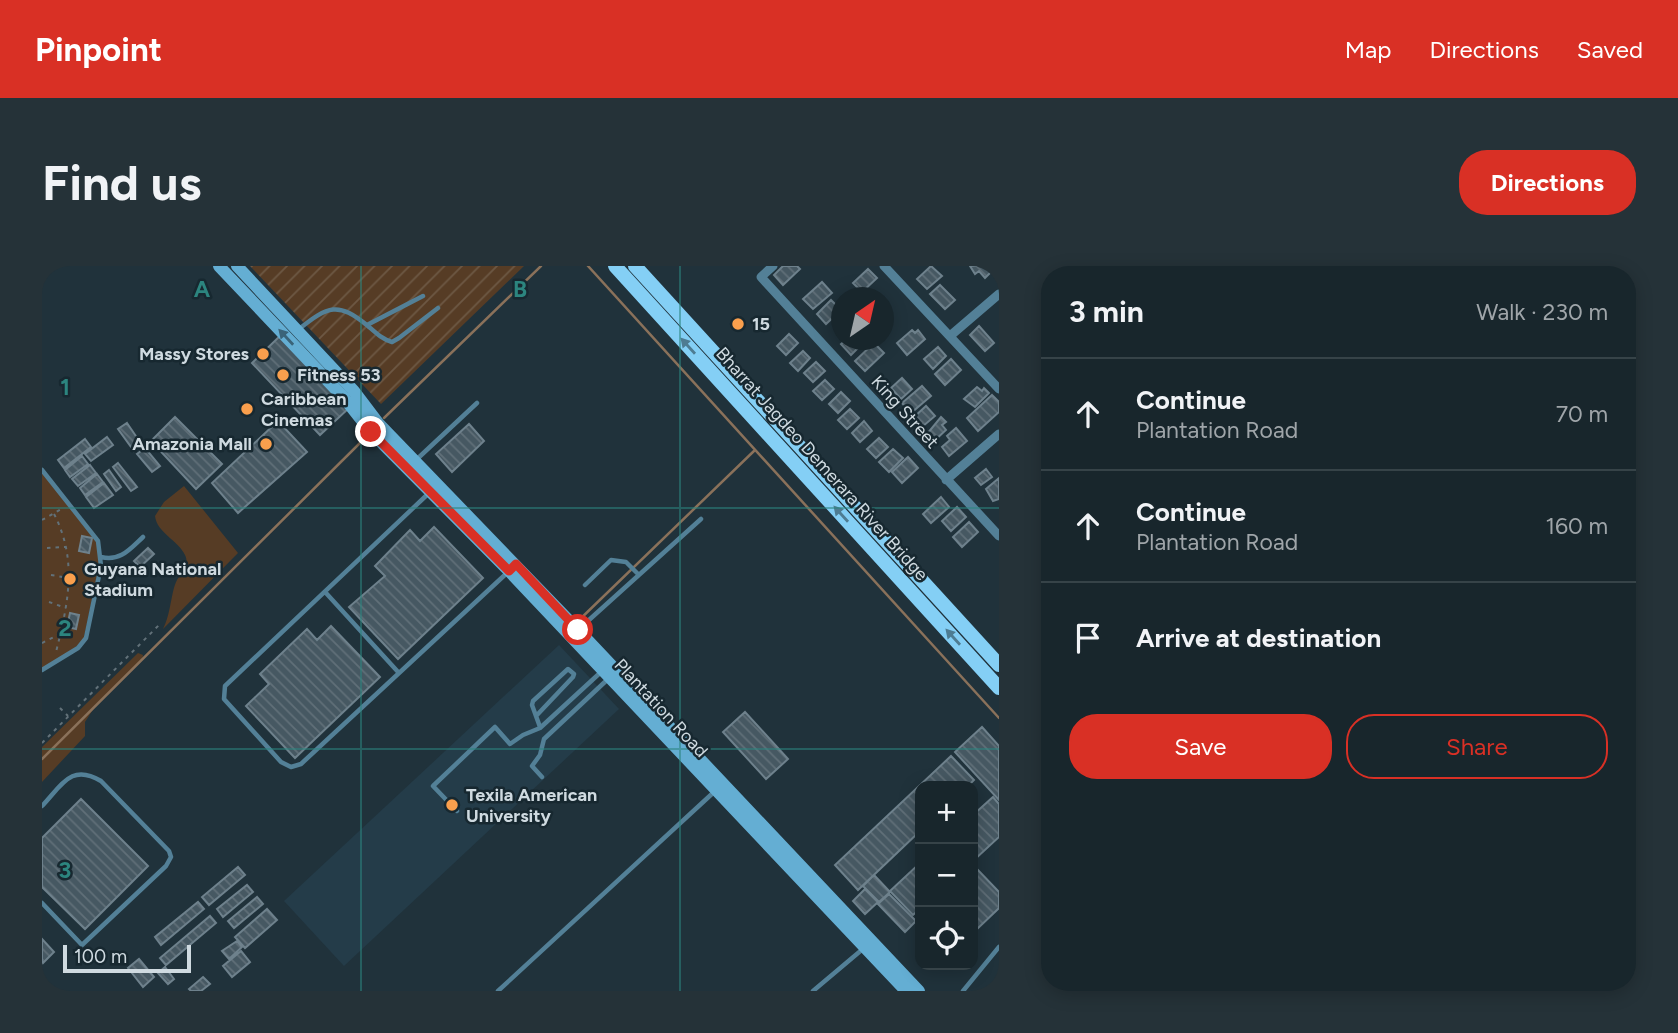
<!DOCTYPE html>
<meta charset="utf-8">
<style>
:root{--surface:#18262c;--page:#253238;--text:#f1f3f6;--muted:#9fa5a9;--line:#364348;--accent:#d93025}
body{margin:0;font-family:Figtree,sans-serif;background:var(--page);color:var(--text)}
.controls{position:absolute;right:21px;bottom:21px;display:grid;overflow:hidden;border-radius:14px;box-shadow:0 4px 18px #0003}
.controls button{width:63px;height:63px;display:grid;place-items:center;padding:0;border:0;border-bottom:2px solid var(--line);background:var(--surface);color:var(--text);font:35px sans-serif}
.compass{position:absolute;left:789px;top:21px;width:63px;height:63px;border-radius:50%;background:var(--surface);box-shadow:0 4px 18px #0003;rotate:34deg}
.scale{position:absolute;left:21px;bottom:18px;width:128px;box-sizing:border-box;padding-left:7px;border:4px solid #cfdae0;border-top:0;font-size:19px;line-height:24px;white-space:nowrap;color:#cfdae0;-webkit-text-stroke:5px #172830;paint-order:stroke}
.stop{position:absolute;width:21px;height:21px;margin:-16px;border:5px solid #d93025;border-radius:50%;background:#fff}
.stop.end{background:#d93025;border-color:#fff;box-shadow:0 2px 7px #0008}
.list{margin:0;padding:0;list-style:none}
h2{display:flex;justify-content:space-between;align-items:center;height:91px;margin:0;padding:0 28px;font-size:30px}
h2 small{font-size:23px;font-weight:400;color:var(--muted)}
.list li{display:grid;grid-template-columns:46px 1fr auto;gap:21px;align-items:center;box-sizing:border-box;height:112px;padding:0 28px;border-top:2px solid var(--line)}
.list b{display:block;font-size:26px;white-space:nowrap}
.list p{margin:0;font-size:23px;white-space:nowrap;color:var(--muted)}
.list em{font-size:23px;font-style:normal;color:var(--muted)}
.actions{display:flex;gap:14px;padding:21px 28px}
.actions a{flex:1;padding:16px 0;border:2px solid var(--accent);border-radius:28px;text-align:center;font-size:24px;color:var(--accent)}
.actions .main{background:var(--accent);color:#fff}
.icon{flex:none;width:38px;height:38px;fill:none;stroke:currentColor;stroke-width:2;stroke-linecap:round;stroke-linejoin:round}
.map{position:relative;flex:none;width:957px;height:725px;overflow:hidden;border-radius:28px}
header{display:flex;align-items:center;gap:42px;box-sizing:border-box;height:98px;padding:0 35px;background:var(--accent);color:#fff}
header strong{font-size:33px}
nav{display:flex;gap:38px;margin-inline-start:auto;font-size:24px}
.intro{display:flex;align-items:center;justify-content:space-between;box-sizing:border-box;height:168px;padding:0 42px}
h1{margin:0;font-size:49px}
.button{padding:18px 32px;border-radius:28px;background:var(--accent);color:#fff;font-size:24px;font-weight:700}
main{display:flex;gap:42px;padding:0 42px}
aside{flex:1;background:var(--surface);border-radius:28px;box-shadow:0 4px 18px #0003}
.map>svg:first-child{display:block}
</style>
<header>
<strong>Pinpoint</strong>
<nav><a>Map</a><a>Directions</a><a>Saved</a></nav>
</header>
<div class="intro"><h1>Find us</h1><a class="button">Directions</a></div>
<main>
<div class="map">
<svg width="957" height="725" viewBox="0 0 957 725">
<defs>
<pattern id="garden-furrows" width="10" height="10" patternUnits="userSpaceOnUse" patternTransform="scale(1.75)"><rect width="10" height="10" fill="#563c25"/><path d="M-1 1l2-2M0 10L10 0M9 11l2-2" fill="none" stroke="#6d5844"/></pattern>
<pattern id="building-back-hatch" width="6" height="6" patternUnits="userSpaceOnUse" patternTransform="scale(1.75)"><rect width="6" height="6" fill="#465862"/><path d="M-1 5l2 2M0 0l6 6M5-1l2 2" fill="none" stroke="#606f78"/></pattern>
</defs>
<rect width="100%" height="100%" fill="#20323b"/>
<path fill="#243c49" d="M517 379 577 443 302 700 242 635Z"/>
<path fill="#563c25" d="M0 204 53 268 59 291 41 376 0 404Z
M142 220 196 287 121 363C129 348 129 325 135 314 140 306 148 300 143 289 136 274 115 267 113 250L122 236Z
M96 387 101 389 100 394 52 442 43 456V470L0 516V481Z"/>
<path fill="url(#garden-furrows)" d="M208 0H482L339 138Z"/>
<g fill="none" stroke-linecap="round" stroke-linejoin="round">
<path stroke="#8a715a" stroke-width="2.5" d="M546 0 957 452
M342 152 499 0
M534 357 713 184
M0 493 325 170"/>
</g>
<path fill="url(#building-back-hatch)" stroke="#6e818c" stroke-width="2" d="M741 0H755L758 3 741 19 732 9Z
M889 0 900 10 885 23 875 13Z
M928 0H953L954 1 943 12 937 5 933 8Z
M826 3 835 12 820 26 811 17Z
M780 16 790 27 771 43 761 33Z
M898 19 913 34 903 43 888 28Z
M789 34 799 44 784 58 775 48Z
M937 60 952 77 943 85 928 69Z
M870 64 873 67 876 64 883 73 865 89 855 77Z
M747 68 756 77 744 89 735 80Z
M239 69 307 142 278 169 210 97Z
M804 74H821L823 75 809 89 799 78Z
M832 77 842 87 823 105 813 95Z
M896 81 904 90 891 103 882 93Z
M761 85 768 92 756 105 748 97Z
M909 93 919 104 903 119 893 108Z
M774 96 783 105 771 116 762 107Z
M860 112 870 123 859 133 849 122Z
M783 114 792 123 780 134 771 125Z
M880 120 889 130 869 147 860 137Z
M935 121 940 125 942 122 947 127 933 141 922 133Z
M799 126 808 135 796 147 787 138Z
M950 129 957 136V146L936 165 925 152Z
M884 140 893 150 880 161 871 152Z
M808 143 817 152 805 163 796 154Z
M133 151 180 198 154 223 109 175Z
M899 151 904 156 900 159 904 164 892 175 885 168Z
M236 155 265 186 196 247 170 217Z
M822 155 830 165 818 176 810 167Z
M85 157 100 179 92 185 76 163Z
M427 158 442 175 410 206 394 188Z
M914 162 925 175 907 190 900 181 908 174 905 170Z
M65 171 71 179 49 195 43 188Z
M837 172 846 181 834 192 825 183Z
M43 173 49 181 22 202 16 194Z
M103 182 118 200 110 206 95 188Z
M851 183 861 192 847 206 837 196Z
M40 190 46 198 28 211 23 204Z
M866 191 876 202 860 217 850 206Z
M76 197 95 221 89 225 71 201Z
M48 199 54 207 36 220 30 213Z
M944 203 950 211 939 219 933 212Z
M67 204 79 221 74 225 62 208Z
M55 208 61 216 43 229 38 222Z
M957 212V233L951 235 944 223Z
M62 217 71 229 52 242 44 231Z
M899 231 907 241 889 257 881 248Z
M915 241 924 251 909 265 900 255Z
M927 256 936 266 920 281 911 271Z
M392 261 441 312 356 393 307 341 343 310 333 300 368 264 378 275Z
M40 270 50 272 47 287 37 285Z
M106 282 112 288 98 301 92 295Z
M28 347 37 349 34 363 25 361Z
M289 360 338 411 253 492 204 440 227 418 218 408 265 363 275 374Z
M703 446 746 493 724 513 681 466Z
M940 461 957 480V534L913 486Z
M909 490 932 514 926 520H878V565L816 624 793 599Z
M951 531 957 538V571L931 595V549Z
M39 533 106 600 43 663 0 621V572Z
M878 597V643L871 649 848 625Z
M196 601 203 609 167 639 160 631Z
M934 602 957 626V642L931 667V605Z
M832 609 848 626 837 636 821 620Z
M205 619 211 626 181 651 175 643Z
M823 623 836 636 823 648 811 635Z
M847 628 874 655 863 666 836 638Z
M215 631 221 638 192 662 186 655Z
M156 636 162 643 119 679 113 671Z
M225 643 235 654 203 682 193 671Z
M168 650 174 657 124 699 118 692Z
M0 673 12 686 1 697 0 695Z
M195 675 200 681 187 693 180 685Z
M199 685 208 696 190 711 181 700Z
M97 693 112 711 101 721 86 702Z
M123 701 132 713 126 718 116 707Z
M161 711 168 718 159 725H149L147 723Z"/>
<g fill="none" stroke-linecap="round" stroke-linejoin="round">
<path stroke="#627179" stroke-width="2" stroke-dasharray="3.5 5" stroke-linecap="butt" d="M12 248C36 294 26 338 14 386
M0 254 21 242
M5 282 24 281
M9 309 27 312
M7 336 24 342
M0 377 18 368
M18 442 26 450
M0 477 117 359"/>
<path stroke="#538097" stroke-width="4.5" d="M325 59 381 30
M257 63C286 40 296 35 326 60 334 67 340 73 350 76L357 72 396 42
M374 194 435 137
M0 204 56 275 59 300 44 372 36 382 0 404
M387 227 183 420 182 433 239 496 249 501 259 498 466 306
M59 291C78 296 88 283 101 271
M543 319 569 294 584 296 596 308
M284 327 357 407
M537 363 659 253
M495 449 531 411 532 408 526 403 491 435 490 439 498 461
M500 511 490 500 498 489 502 473 566 413
M0 540C20 519 29 497 59 515L127 585 129 591 124 600 40 679 0 637
M415 545 391 520 453 461 468 478 481 469 498 462 559 406
M456 725 672 526
M771 725 822 682
M921 725 957 681"/>
<path stroke="#538097" stroke-width="9" d="M731 0 719 11 957 270
M842 0 957 123
M908 70 957 28
M904 214 957 168"/>
<path stroke="#64aed3" stroke-width="12" d="M177 0 303 133 329 166 467 305 864 725
M195 0 312 125 337 158 536 364 877 725"/>
<path stroke="#84cff5" stroke-width="14" d="M573 0 957 422
M593 0 957 399"/>
</g>
<defs><path id="oneway-solid" d="M-6-.8H1V-3.2L6.5 0L1 3.2V.8H-6Z" transform="scale(1.75)"/></defs>
<use fill="#3a6479" href="#oneway-solid" transform="translate(244 71) rotate(-133)"/>
<g fill="#4e7c92">
<use href="#oneway-solid" transform="translate(646 80) rotate(-132)"/>
<use href="#oneway-solid" transform="translate(799 248) rotate(-132)"/>
<use href="#oneway-solid" transform="translate(911 371) rotate(-132)"/>
</g>
<g fill="none" stroke-linecap="round" stroke-linejoin="round">
<path stroke="#d93025" stroke-width="9" d="M329 166 467 305 474 298 536 364"/>
</g>
<path fill="none" stroke="#2c857f" stroke-width="2" stroke-opacity="0.55" d="M319 0V725M638 0V725M0 242H957M0 483H957"/>
<g fill="#f99f4d" stroke="#172830" stroke-width="2.5">
<circle cx="696" cy="58" r="7"/>
<circle cx="221" cy="88" r="7"/>
<circle cx="241" cy="109" r="7"/>
<circle cx="205" cy="143" r="7"/>
<circle cx="224" cy="178" r="7"/>
<circle cx="28" cy="313" r="7"/>
<circle cx="410" cy="539" r="7"/>
</g>
<g text-anchor="middle" stroke-width="5" stroke-linejoin="round" paint-order="stroke">
<g font-size="18" font-weight="bold" fill="#cfdae0" stroke="#172830" text-anchor="start">
<text x="710" y="64">15</text>
<text x="207" y="94" text-anchor="end">Massy Stores</text>
<text x="255" y="115">Fitness 53</text>
<text x="219" y="139">Caribbean<tspan x="219" dy="21">Cinemas</tspan></text>
<text x="210" y="184" text-anchor="end">Amazonia Mall</text>
<text x="42" y="309">Guyana National<tspan x="42" dy="21">Stadium</tspan></text>
<text x="424" y="535">Texila American<tspan x="424" dy="21">University</tspan></text>
</g>
<g font-size="18" fill="#cfdae0" stroke="#172830">
<text transform="translate(863 146) rotate(48)" y="6">King Street</text>
<text transform="translate(780 198) rotate(48)" y="6">Bharrat Jagdeo Demerara River Bridge</text>
<text transform="translate(619 442) rotate(47)" y="6">Plantation Road</text>
</g>
</g>
<g font-size="23" text-anchor="middle" font-weight="bold" fill="#2c857f" stroke="#172830" stroke-width="5" stroke-linejoin="round" paint-order="stroke">
<text x="160" y="31">A</text>
<text x="478" y="31">B</text>
<text x="23" y="129">1</text>
<text x="23" y="370">2</text>
<text x="23" y="612">3</text>
</g>
</svg>
<div class="controls">
<button>+</button>
<button>−</button>
<button><svg class="icon" aria-label="locate" viewBox="0 0 24 24"><circle cx="12" cy="12" r="6"/><path d="M12 2v4M12 18v4M2 12h4M18 12h4"/></svg></button>
</div>
<svg class="compass" viewBox="-18 -18 36 36"><path d="M0-13l5 13h-10z" fill="#e53935"/><path d="M0 13l5-13h-10z" fill="#9fa5a9"/></svg>
<div class="scale">100 m</div>
<div class="stop" style="left:536px;top:364px"></div>
<div class="stop end" style="left:329px;top:166px"></div>
</div>
<aside>
<h2>3 min<small>Walk · 230 m</small></h2>
<ul class="list">
<li><svg class="icon" aria-label="ahead" viewBox="0 0 24 24"><path d="M12 20V5M6 11l6-6 6 6"/></svg><div><b>Continue</b><p>Plantation Road</p></div><em>70 m</em></li>
<li><svg class="icon" aria-label="ahead" viewBox="0 0 24 24"><path d="M12 20V5M6 11l6-6 6 6"/></svg><div><b>Continue</b><p>Plantation Road</p></div><em>160 m</em></li>
<li><svg class="icon" aria-label="arrive" viewBox="0 0 24 24"><path d="M6 21V4h12l-3 4 3 4H6"/></svg><div><b>Arrive at destination</b></div></li>
</ul>
<div class="actions"><a class="main">Save</a><a>Share</a></div>
</aside>
</main>
